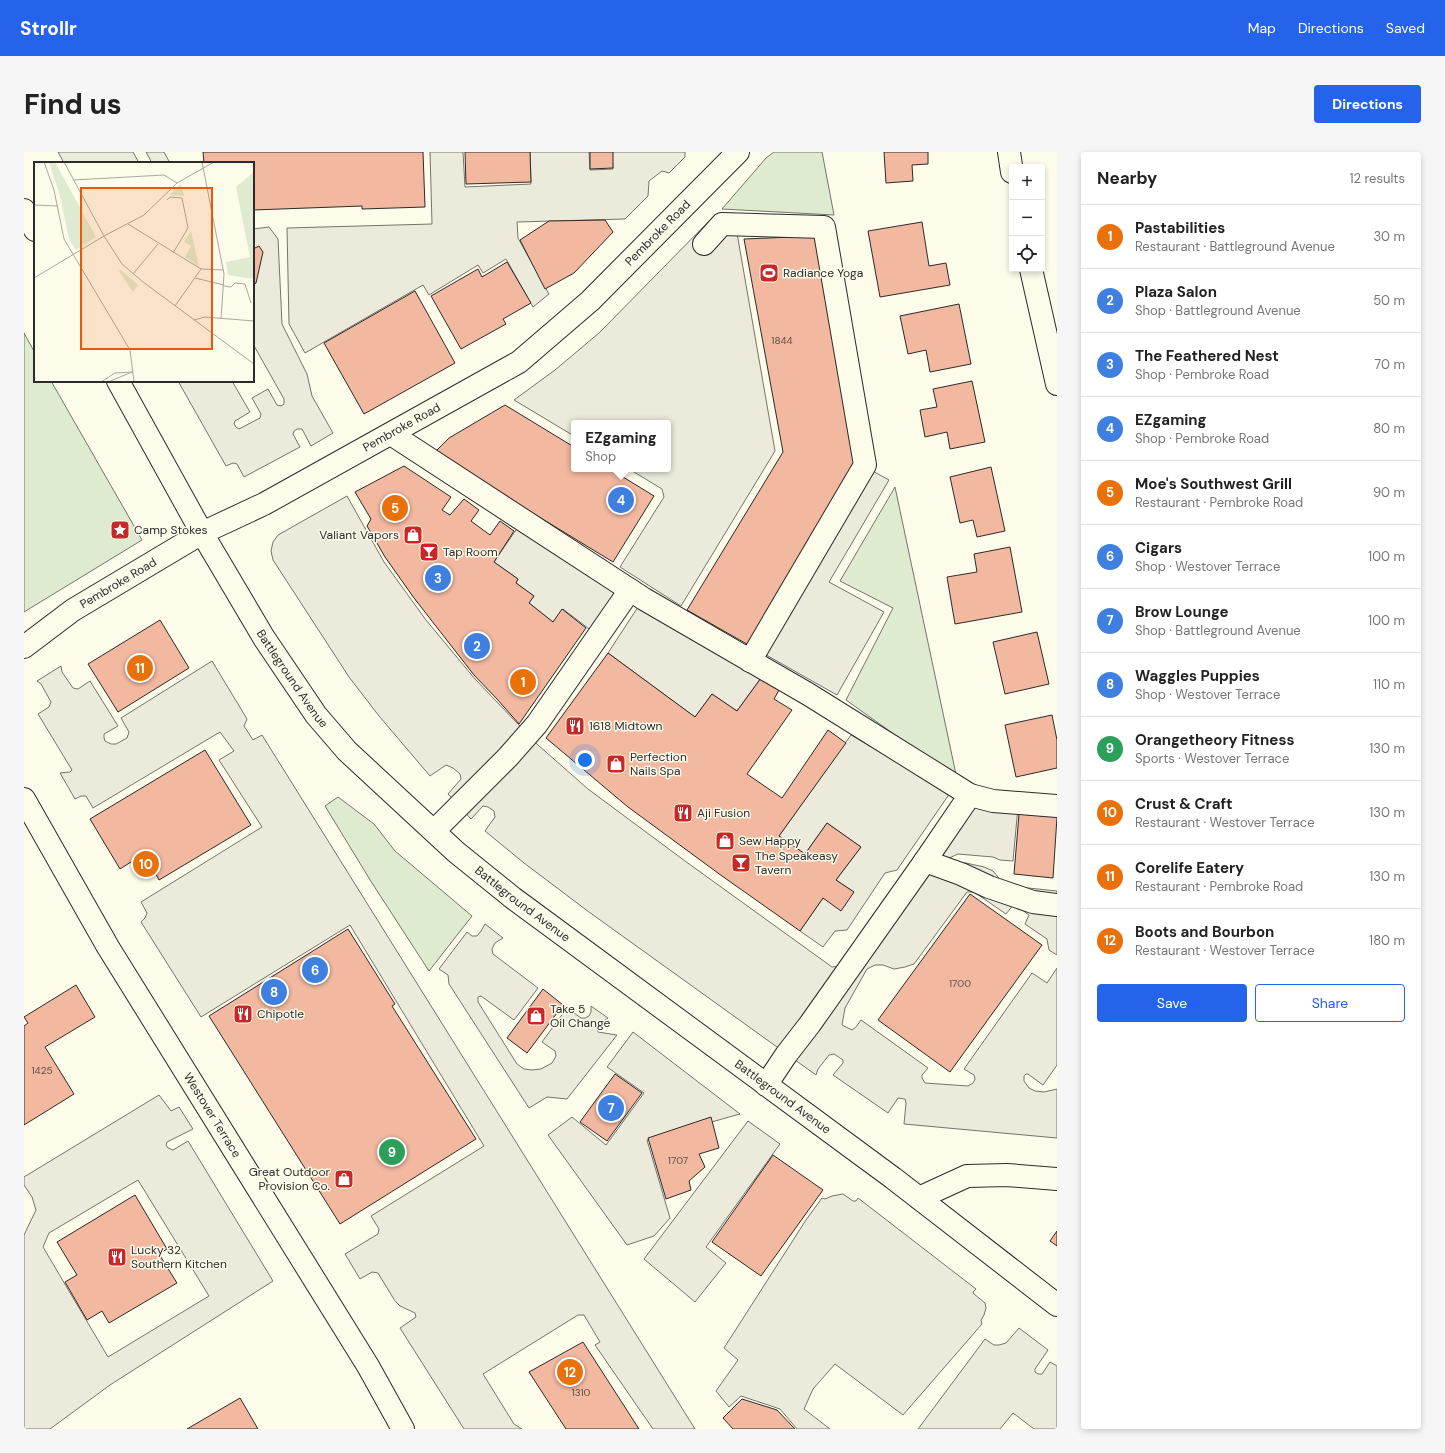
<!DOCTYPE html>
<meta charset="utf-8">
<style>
:root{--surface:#fff;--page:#f6f6f6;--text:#222;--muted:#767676;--line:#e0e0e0;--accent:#2563eb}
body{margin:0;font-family:"DM Sans",sans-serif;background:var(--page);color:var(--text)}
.controls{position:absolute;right:12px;top:12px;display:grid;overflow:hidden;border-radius:4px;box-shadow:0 2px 6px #0003}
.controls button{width:36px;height:36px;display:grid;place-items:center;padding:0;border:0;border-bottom:1px solid var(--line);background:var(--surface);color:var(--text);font:20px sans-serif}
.you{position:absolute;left:561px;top:608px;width:14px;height:14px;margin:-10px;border:3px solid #fff;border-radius:50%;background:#1a73e8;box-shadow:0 0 0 6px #1a73e833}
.badge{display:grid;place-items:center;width:26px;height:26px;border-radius:50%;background:var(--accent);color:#fff;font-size:13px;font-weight:700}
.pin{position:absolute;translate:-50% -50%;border:2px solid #fff;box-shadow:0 1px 4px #0006}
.popup{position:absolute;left:547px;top:268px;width:100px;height:52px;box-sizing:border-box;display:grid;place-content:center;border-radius:4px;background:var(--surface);filter:drop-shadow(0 1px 3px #0005);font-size:13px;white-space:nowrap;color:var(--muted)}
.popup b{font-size:15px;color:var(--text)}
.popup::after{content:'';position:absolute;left:50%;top:100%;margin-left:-8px;border:8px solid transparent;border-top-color:var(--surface)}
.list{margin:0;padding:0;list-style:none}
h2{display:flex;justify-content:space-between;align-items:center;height:52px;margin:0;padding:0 16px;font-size:17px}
h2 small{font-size:13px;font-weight:400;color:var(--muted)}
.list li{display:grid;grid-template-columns:26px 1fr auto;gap:12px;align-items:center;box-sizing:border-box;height:64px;padding:0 16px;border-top:1px solid var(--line)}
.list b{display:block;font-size:15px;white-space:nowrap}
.list p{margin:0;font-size:13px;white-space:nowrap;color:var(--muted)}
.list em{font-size:13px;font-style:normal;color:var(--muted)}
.actions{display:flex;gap:8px;padding:12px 16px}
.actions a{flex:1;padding:9px 0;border:1px solid var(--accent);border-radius:4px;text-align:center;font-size:14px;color:var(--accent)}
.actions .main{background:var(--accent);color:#fff}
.icon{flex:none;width:22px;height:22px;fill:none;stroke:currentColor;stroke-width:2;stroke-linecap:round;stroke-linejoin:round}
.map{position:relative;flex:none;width:1033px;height:1277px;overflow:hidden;border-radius:4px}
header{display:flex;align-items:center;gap:24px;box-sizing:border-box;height:56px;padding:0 20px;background:var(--accent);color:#fff}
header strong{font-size:19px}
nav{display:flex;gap:22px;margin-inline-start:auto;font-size:14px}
.intro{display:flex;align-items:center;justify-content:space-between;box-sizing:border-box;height:96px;padding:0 24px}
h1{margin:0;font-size:28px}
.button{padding:10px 18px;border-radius:4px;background:var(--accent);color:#fff;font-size:14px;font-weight:700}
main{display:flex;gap:24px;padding:0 24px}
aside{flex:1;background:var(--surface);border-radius:4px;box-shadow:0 2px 6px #0003}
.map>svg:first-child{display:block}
</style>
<header>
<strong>Strollr</strong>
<nav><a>Map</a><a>Directions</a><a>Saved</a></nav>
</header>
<div class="intro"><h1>Find us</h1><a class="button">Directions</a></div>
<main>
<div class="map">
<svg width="1033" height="1277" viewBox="0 0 1033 1277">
<rect width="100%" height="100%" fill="#fdfbea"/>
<path fill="#deebd1" stroke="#74746e" d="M750 0H798L810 63 698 57 742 6Z
M0 181 11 201V229H27L118 388 0 460Z
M871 335 933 627 822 548 869 456 816 429Z
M314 645 350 672 371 699 448 764 405 819 348 731 301 654Z"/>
<path fill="#eceadb" stroke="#74746e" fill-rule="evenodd" d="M34 0H109L115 11H40Z
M122 0H140L146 11H128Z
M406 0H439L441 35 507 32 506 0H565L566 18 589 17 588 0H661V5L645 21 638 19 625 29 624 44 601 67 493 70 494 86 525 142 509 155 482 107 459 121 454 113 405 143 399 133 281 201 265 172 263 76 408 72Z
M691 63 710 64 751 299 657 454 596 415 640 345 638 337 605 317H644V271H550V284L490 248 531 218 575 181Z
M245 75 254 87 258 172 283 222 288 244 309 281 287 294 278 277H273L270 279 269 282 276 295 220 325 213 312 209 311 202 314 154 229H208L226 260 211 269 210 272 212 275 215 277 236 266 237 262 228 246 244 237 253 253 257 254 260 252V247L229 192V77Z
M834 311 865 328 805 430 860 460 813 543 728 495Z
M323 344 360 410 402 468 451 527 514 593 564 637 661 709 808 815 815 814 943 636 995 644 989 709 976 708 969 705 934 702 923 707V711H942L960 715 969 719 979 731 985 734 1033 739V803L1025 798 1023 787 1001 772 1005 763 990 752 982 762 950 740H943L890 812 881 815 870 817 859 813H851L843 817 821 856 818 873 828 878 832 875 837 868 904 916 898 923V926L901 931 944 934 949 931 951 927 950 923 940 917 1008 821 1023 831 1033 816V913L1019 933 1004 922H1002L1000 924V929L1005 936 1011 939 1020 940 1033 937V986L880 972 882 951 881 947 874 946 864 961 809 923 819 911V908L810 902 805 903 794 917 792 923 565 760 500 711 461 679 471 665 470 659 464 655 459 654 447 667 424 642 437 627 436 622 429 616 422 613 406 624 355 564 325 525 249 408 247 399 249 390 254 383Z
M496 372 593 442 569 480 539 457 529 470 505 451 510 444 492 431 494 427 470 410Z
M614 455 737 526 713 559 688 542 671 565 584 501Z
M188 509 223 567 220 574 229 588 238 583 671 1277H629L571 1193 576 1190 560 1163H554L459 1222 490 1272 498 1277H440L376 1176 392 1165 391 1161 376 1154 371 1149 354 1121 348 1120 336 1127 321 1102 354 1082 355 1077 347 1064 460 994 326 773 177 865 117 770 121 766 123 761 117 750 238 675 195 608 210 599 196 580 69 656 62 644H57L51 647 36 621 46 620 48 618 14 562 25 555 27 550 17 532 13 529 37 514 38 520 49 536 54 537 66 529 94 574 80 582V586L81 589 87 592H92L103 586 105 580 97 566Z
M827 583 926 641 873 718 861 721 823 778 811 779 799 795 776 779 799 746 830 740 812 728 837 695 803 671 781 702 755 684Z
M461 772 479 786 471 791 468 797 469 802 514 836 490 868 457 844 454 845V850L493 912 500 917 508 918 517 917 528 911 532 904 531 899 518 890 543 856 557 866H561L565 864 567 860V854L584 866 578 870 573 877 574 880 593 883 543 947 523 945 505 956 425 832 424 823 415 817 443 780 448 784H453L457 779Z
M609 880 716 962 623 988 646 1066 630 1084 603 1093 524 983 548 965 582 993 620 941 583 915Z
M135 943 147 959 155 955 169 977 143 990 142 993 144 996 149 998 164 989 249 1129 86 1233 26 1277H0V1083L12 1058 8 1045 0 1033V1025ZM114 1028 185 1144 84 1205 19 1095 25 1081Z
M724 969 756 992 682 1095 702 1111 671 1150 620 1107Z
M819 1042 829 1049H832L834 1046 952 1137 949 1140 950 1142 961 1151 962 1156 960 1163 957 1168 958 1172 879 1263 811 1212 789 1237 780 1257 806 1277H773L756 1257 717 1244 705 1255 692 1239 714 1208 700 1196 782 1068 798 1046 801 1047 808 1044Z
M995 1176 1024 1198 1011 1217V1220L1014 1222H1018L1026 1210 1033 1214V1277H1010L989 1261 976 1277H894L961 1187 970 1193H975L982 1191Z"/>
<path fill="#f2b8a0" stroke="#2b2b2b" d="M179 0H399L401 55 338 57V54L229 58V11H180Z
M441 0H506L507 30 442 32Z
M566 0H589V16L566 17Z
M860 0H904V12L888 13 889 29 862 31Z
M581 68 589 80 550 121 521 137 496 88 525 69Z
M898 70 905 114 922 111 926 133 856 145 844 79Z
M793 84 834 311 728 495 663 458 759 300 720 87Z
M235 94 239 100 232 131 229 133V97Z
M483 110 507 151 479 167 482 172 437 197 407 144 454 117 458 125Z
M391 139 431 211 340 262 300 191Z
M935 152 947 212 906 220 902 198 884 202 876 164Z
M948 229 961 290 926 297 923 280 901 285 896 258 913 255 909 237Z
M481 253 550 295V317H586L630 344 589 410 410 301 425 286Z
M380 314 427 345 418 358 426 363 440 347 455 358 447 369 466 383 476 369 490 379 470 410 494 427 492 431 510 444 505 451 529 470 538 457 562 476 495 572 473 547 450 523 390 446 361 405 343 374 347 367 331 340Z
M967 315 981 379 953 385 949 368 936 371 926 325Z
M986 395 998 460 931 472 923 425 953 420 950 402Z
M136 468 165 516 94 560 64 512Z
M1013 480 1025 532 981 542 969 490Z
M584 501 671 565 688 542 713 559 737 526 755 538 750 547 768 558 723 622 758 646 804 578 822 591 755 684 781 702 803 671 837 695 812 728 830 740 817 759 799 746 776 779 698 724 604 655 522 586Z
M1028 563 1033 588V616L992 625 981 573Z
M181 598 227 673 135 728 127 713 110 708 96 717 66 667Z
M995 662 1033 665 1029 726 990 722Z
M946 742 1018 793 926 920 854 868Z
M324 777 371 852 368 854 452 987 316 1072 185 864Z
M52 833 71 865 21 895 50 942 0 973V874L4 871 0 865Z
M519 837 539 853 503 901 483 886Z
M591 922 618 941 583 989 556 970Z
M687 965 695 996 675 1002 681 1015 665 1029 667 1038 642 1047 624 986Z
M749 1003 799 1038 737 1124 688 1090Z
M111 1043 143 1097 135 1102 153 1131 85 1171 78 1159 63 1168 41 1130 53 1123 33 1090Z
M1033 1079V1094L1026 1089Z
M559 1190 615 1277H542L505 1220Z
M216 1246 234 1277H163Z
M718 1247 753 1258 771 1277H709L699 1266Z"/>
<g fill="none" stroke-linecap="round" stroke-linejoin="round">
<g stroke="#2b2b2b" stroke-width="24">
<g id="minor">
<path d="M985 0 988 20"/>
<path d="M680 92 698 72 800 75 841 313 726 509"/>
<path d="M1007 117 1033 232"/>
<path d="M367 282 620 447 784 542 946 643 969 649 1033 654"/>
<path id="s1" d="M178 381 240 352 495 210 566 149 714 0"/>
<path d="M410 679 484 605 513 572 606 438"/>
<path d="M901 709 937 722 965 735 1009 750 1033 753"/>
<path d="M742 933 762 903 786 872 901 709 946 643"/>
<path d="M895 1046 943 1024 983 1023 1033 1027"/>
</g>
</g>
<g stroke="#2b2b2b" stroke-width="24">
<g id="major">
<path d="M0 58 11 78"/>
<path id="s2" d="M94 229 178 381 240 486 292 563 323 599 351 625 432 700 489 746 869 1026 1033 1153"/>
<path id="s3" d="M0 495 49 458 178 381"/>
<path id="s4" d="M0 647 84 795 344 1214 379 1277"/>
</g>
</g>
<use href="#minor" stroke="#fdfbea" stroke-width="22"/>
<use href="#major" stroke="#fdfbea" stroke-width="22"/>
</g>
<defs>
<g id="stadium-square" transform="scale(1)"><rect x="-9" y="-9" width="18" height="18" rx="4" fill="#c62828" stroke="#fdfbea"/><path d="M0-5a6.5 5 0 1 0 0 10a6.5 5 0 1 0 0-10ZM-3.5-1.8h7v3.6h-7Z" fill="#fff"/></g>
<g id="sight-square" transform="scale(1)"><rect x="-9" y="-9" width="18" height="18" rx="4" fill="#c62828" stroke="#fdfbea"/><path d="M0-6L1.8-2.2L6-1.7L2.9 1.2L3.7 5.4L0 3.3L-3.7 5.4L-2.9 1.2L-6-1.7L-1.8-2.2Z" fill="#fff"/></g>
<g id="shop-square" transform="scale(1)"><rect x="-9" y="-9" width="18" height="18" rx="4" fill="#c62828" stroke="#fdfbea"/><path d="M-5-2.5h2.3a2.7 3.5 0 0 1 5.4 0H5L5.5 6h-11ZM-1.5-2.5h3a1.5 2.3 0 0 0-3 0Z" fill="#fff"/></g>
<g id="bar-square" transform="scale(1)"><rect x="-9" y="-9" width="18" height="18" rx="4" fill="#c62828" stroke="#fdfbea"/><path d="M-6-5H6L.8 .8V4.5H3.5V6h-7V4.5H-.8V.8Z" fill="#fff"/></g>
<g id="restaurant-square" transform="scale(1)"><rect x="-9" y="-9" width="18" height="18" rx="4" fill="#c62828" stroke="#fdfbea"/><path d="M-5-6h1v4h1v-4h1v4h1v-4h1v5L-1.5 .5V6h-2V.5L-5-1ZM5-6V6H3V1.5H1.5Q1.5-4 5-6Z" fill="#fff"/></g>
</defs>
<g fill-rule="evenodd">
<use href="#stadium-square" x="745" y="121"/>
<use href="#sight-square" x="96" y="378"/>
<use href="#shop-square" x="389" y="383"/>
<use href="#bar-square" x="405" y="400"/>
<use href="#restaurant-square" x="551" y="574"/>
<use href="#shop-square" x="592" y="612"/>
<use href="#restaurant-square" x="659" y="661"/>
<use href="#shop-square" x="701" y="689"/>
<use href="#bar-square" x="717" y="711"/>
<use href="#restaurant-square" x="219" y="862"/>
<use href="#shop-square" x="512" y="864"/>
<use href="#shop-square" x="320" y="1027"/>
<use href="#restaurant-square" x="93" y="1105"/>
</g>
<g text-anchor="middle" stroke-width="3" stroke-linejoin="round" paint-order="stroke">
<g font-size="10" fill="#5d4e48">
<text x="758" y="192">1844</text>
<text x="936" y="835">1700</text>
<text x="18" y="922">1425</text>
<text x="654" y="1012">1707</text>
<text x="557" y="1244">1310</text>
</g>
<g font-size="12" fill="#2b2b2b" stroke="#fdfbea">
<text dy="4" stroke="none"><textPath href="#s1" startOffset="550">Pembroke Road</textPath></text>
<text dy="4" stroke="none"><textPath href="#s1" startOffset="226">Pembroke Road</textPath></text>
<text dy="4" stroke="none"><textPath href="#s3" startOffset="114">Pembroke Road</textPath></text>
<text dy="4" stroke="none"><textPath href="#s2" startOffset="345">Battleground Avenue</textPath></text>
<text dy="4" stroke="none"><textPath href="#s2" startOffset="669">Battleground Avenue</textPath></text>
<text dy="4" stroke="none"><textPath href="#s2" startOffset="993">Battleground Avenue</textPath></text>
<text dy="4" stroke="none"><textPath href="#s4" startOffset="368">Westover Terrace</textPath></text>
</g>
<g font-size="12" fill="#2b2b2b" stroke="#fdfbea" text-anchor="start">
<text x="759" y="125">Radiance Yoga</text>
<text x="110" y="382">Camp Stokes</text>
<text x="375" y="387" text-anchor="end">Valiant Vapors</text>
<text x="419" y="404">Tap Room</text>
<text x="565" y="578">1618 Midtown</text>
<text x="606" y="609">Perfection<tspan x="606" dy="14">Nails Spa</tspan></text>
<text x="673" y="665">Aji Fusion</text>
<text x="715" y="693">Sew Happy</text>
<text x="731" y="708">The Speakeasy<tspan x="731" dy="14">Tavern</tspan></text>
<text x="526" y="861">Take 5<tspan x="526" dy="14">Oil Change</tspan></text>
<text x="233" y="866">Chipotle</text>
<text x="306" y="1024" text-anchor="end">Great Outdoor<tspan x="306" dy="14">Provision Co.</tspan></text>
<text x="107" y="1102">Lucky 32<tspan x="107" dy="14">Southern Kitchen</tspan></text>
</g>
</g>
<g transform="translate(10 10)">
<rect width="220" height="220" fill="#fdfbea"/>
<path d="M15 0H21L62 75 42 88 35 77 26 34ZM220 10V117L194 113 192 100 216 95 202 25ZM147 22 150 34 136 33 141 27ZM157 69 165 105 151 95 157 84 150 80ZM87 108 104 123 99 130 85 109Z" fill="#deebd1"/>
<path fill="none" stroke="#a9a89e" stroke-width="1" d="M10 0 20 28 30 77 96 188 100 220M30 0 70 74 88 102 109 120 220 202M168 0 190 112 187 157M39 18 130 13 143 21M133 38 136 35 148 36 154 66 139 91M0 43 24 44M94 62 167 107 190 108M70 74 110 53 143 21 180 0M99 112 124 82M0 116 70 74M161 116 190 123M190 124 197 125 201 121 211 122 217 141M141 144 167 107M160 158 171 155 220 159M67 220 81 211 99 210M74 220 98 210"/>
<path fill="#e8590c" fill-opacity="0.15" stroke="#e8590c" stroke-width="2" d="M47 26H178V187H47Z"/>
<rect width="220" height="220" fill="none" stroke="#2b2b2b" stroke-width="2"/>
</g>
</svg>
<div class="controls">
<button>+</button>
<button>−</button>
<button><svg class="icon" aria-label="locate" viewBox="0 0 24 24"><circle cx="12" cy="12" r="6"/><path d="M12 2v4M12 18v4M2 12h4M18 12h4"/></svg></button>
</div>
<div class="you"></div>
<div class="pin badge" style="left:499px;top:530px;background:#e8710a">1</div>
<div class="pin badge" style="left:453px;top:494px;background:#3f7fe0">2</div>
<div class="pin badge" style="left:414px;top:426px;background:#3f7fe0">3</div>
<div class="pin badge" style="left:597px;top:348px;background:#3f7fe0">4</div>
<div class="popup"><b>EZgaming</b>Shop</div>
<div class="pin badge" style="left:371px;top:356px;background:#e8710a">5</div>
<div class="pin badge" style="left:291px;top:818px;background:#3f7fe0">6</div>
<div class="pin badge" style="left:587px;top:956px;background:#3f7fe0">7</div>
<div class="pin badge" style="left:250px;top:840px;background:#3f7fe0">8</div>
<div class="pin badge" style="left:368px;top:1000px;background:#2e9e5b">9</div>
<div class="pin badge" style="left:122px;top:712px;background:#e8710a">10</div>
<div class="pin badge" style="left:116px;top:516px;background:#e8710a">11</div>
<div class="pin badge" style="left:546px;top:1220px;background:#e8710a">12</div>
</div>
<aside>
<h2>Nearby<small>12 results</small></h2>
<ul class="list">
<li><span class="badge" style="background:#e8710a">1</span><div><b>Pastabilities</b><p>Restaurant · Battleground Avenue</p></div><em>30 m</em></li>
<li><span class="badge" style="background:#3f7fe0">2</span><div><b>Plaza Salon</b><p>Shop · Battleground Avenue</p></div><em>50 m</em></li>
<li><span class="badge" style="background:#3f7fe0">3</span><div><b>The Feathered Nest</b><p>Shop · Pembroke Road</p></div><em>70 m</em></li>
<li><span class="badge" style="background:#3f7fe0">4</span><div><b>EZgaming</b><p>Shop · Pembroke Road</p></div><em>80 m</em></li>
<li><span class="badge" style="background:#e8710a">5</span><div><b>Moe's Southwest Grill</b><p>Restaurant · Pembroke Road</p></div><em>90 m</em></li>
<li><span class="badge" style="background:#3f7fe0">6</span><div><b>Cigars</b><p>Shop · Westover Terrace</p></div><em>100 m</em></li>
<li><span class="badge" style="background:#3f7fe0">7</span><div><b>Brow Lounge</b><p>Shop · Battleground Avenue</p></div><em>100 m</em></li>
<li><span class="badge" style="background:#3f7fe0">8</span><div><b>Waggles Puppies</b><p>Shop · Westover Terrace</p></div><em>110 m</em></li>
<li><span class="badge" style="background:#2e9e5b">9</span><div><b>Orangetheory Fitness</b><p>Sports · Westover Terrace</p></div><em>130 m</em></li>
<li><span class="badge" style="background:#e8710a">10</span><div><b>Crust &amp; Craft</b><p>Restaurant · Westover Terrace</p></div><em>130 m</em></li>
<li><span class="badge" style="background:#e8710a">11</span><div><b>Corelife Eatery</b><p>Restaurant · Pembroke Road</p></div><em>130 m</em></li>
<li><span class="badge" style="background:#e8710a">12</span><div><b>Boots and Bourbon</b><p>Restaurant · Westover Terrace</p></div><em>180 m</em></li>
</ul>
<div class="actions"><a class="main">Save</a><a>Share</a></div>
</aside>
</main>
